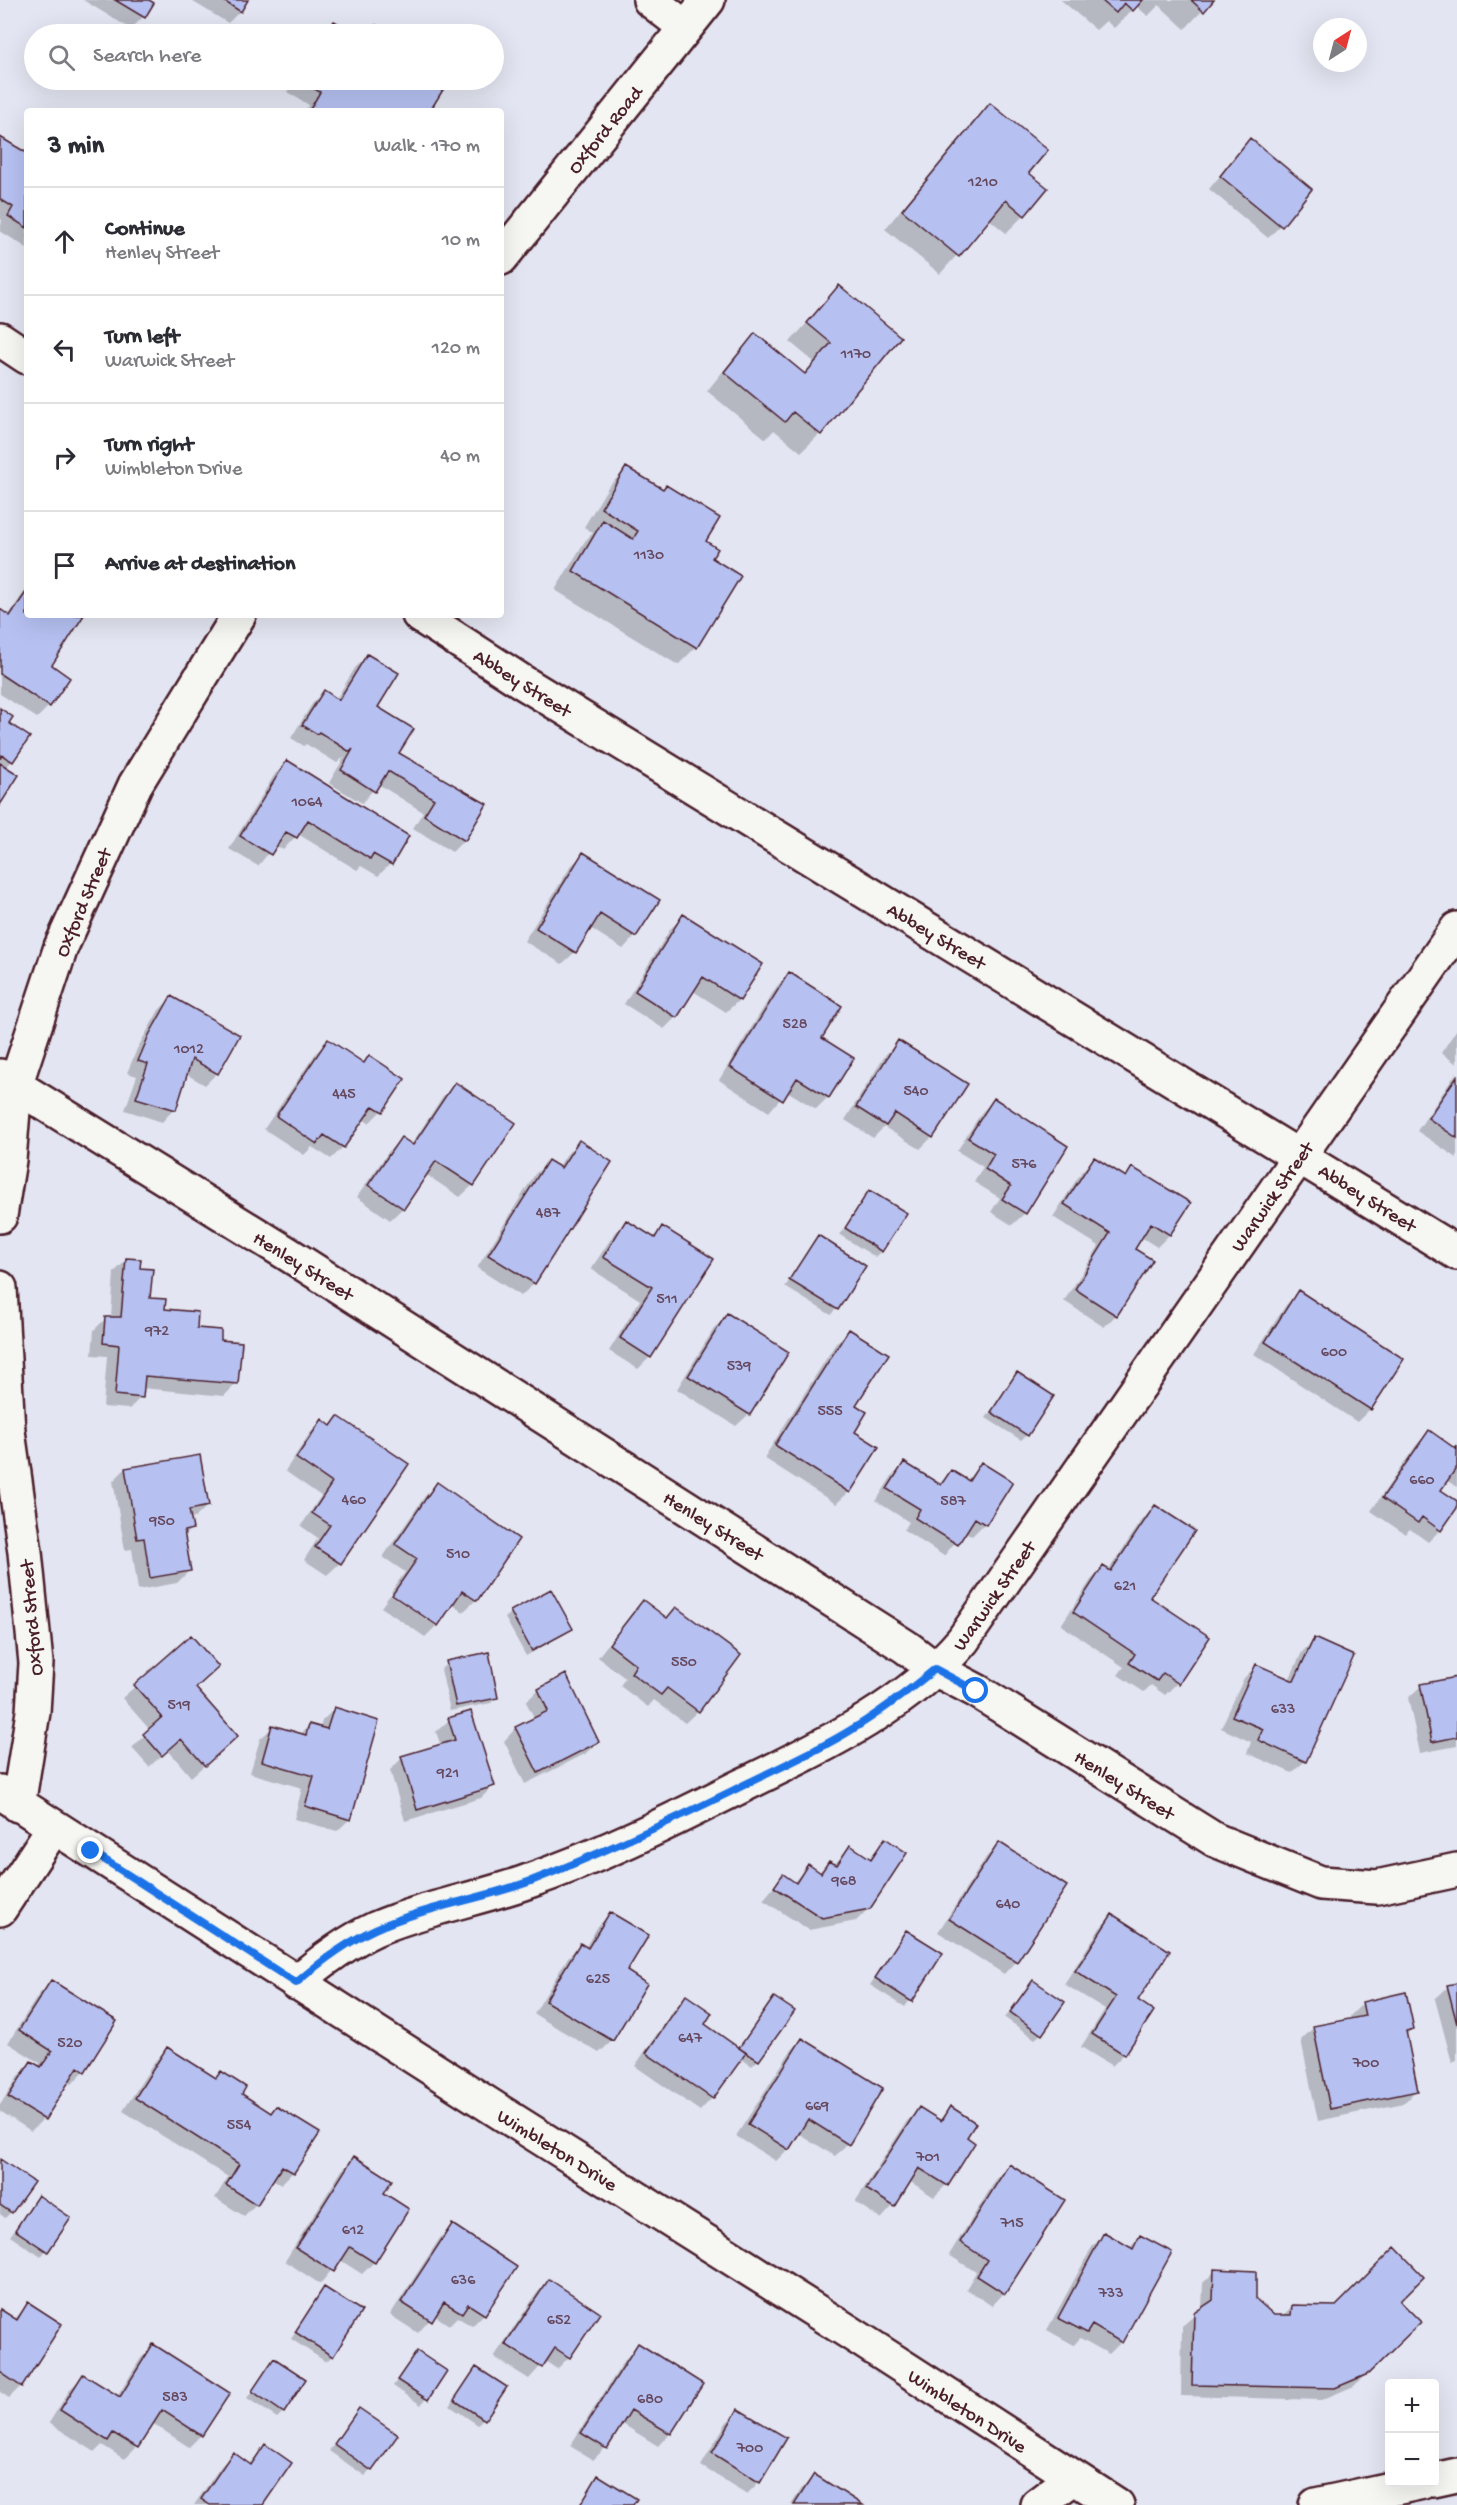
<!DOCTYPE html>
<meta charset="utf-8">
<style>
:root{--surface:#fff;--page:#f2f2f3;--text:#2b2b33;--muted:#7c7c81;--line:#e1e1e2}
body{margin:0;font-family:"Gochi Hand",sans-serif;background:var(--page);color:var(--text)}
.controls{position:absolute;right:18px;bottom:18px;display:grid;overflow:hidden;border-radius:6px;box-shadow:0 6px 24px #0002}
.controls button{width:54px;height:54px;display:grid;place-items:center;padding:0;border:0;border-bottom:2px solid var(--line);background:var(--surface);color:var(--text);font:30px sans-serif}
.compass{position:absolute;left:1313px;top:18px;width:54px;height:54px;border-radius:50%;background:var(--surface);box-shadow:0 6px 24px #0002;rotate:36deg}
.stop{position:absolute;width:18px;height:18px;margin:-14px;border:4px solid #1a73e8;border-radius:50%;background:#fff}
.stop.end{background:#1a73e8;border-color:#fff;box-shadow:0 2px 6px #0008}
.list{margin:0;padding:0;list-style:none}
h2{display:flex;justify-content:space-between;align-items:center;height:78px;margin:0;padding:0 24px;font-size:26px}
h2 small{font-size:20px;font-weight:400;color:var(--muted)}
.list li{display:grid;grid-template-columns:39px 1fr auto;gap:18px;align-items:center;box-sizing:border-box;height:108px;padding:0 24px;border-top:2px solid var(--line)}
.list b{display:block;font-size:22px;white-space:nowrap}
.list p{margin:0;font-size:20px;white-space:nowrap;color:var(--muted)}
.list em{font-size:20px;font-style:normal;color:var(--muted)}
.icon{flex:none;width:33px;height:33px;fill:none;stroke:currentColor;stroke-width:2;stroke-linecap:round;stroke-linejoin:round}
.map{position:relative;flex:none;width:1457px;height:2505px;overflow:hidden}
.search{position:absolute;background:var(--surface);box-shadow:0 6px 24px #0002;left:24px;top:24px;width:480px;height:66px;display:flex;align-items:center;gap:15px;box-sizing:border-box;padding:0 21px;border-radius:33px;color:var(--muted);font-size:22px}
.panel{position:absolute;background:var(--surface);box-shadow:0 6px 24px #0002;left:24px;top:108px;width:480px;height:510px;border-radius:6px}
.map>svg:first-child{display:block}
</style>
<div class="map">
<svg width="1457" height="2505" viewBox="0 0 1457 2505">
<rect width="100%" height="100%" fill="#e3e6f2"/>
<filter id="ink" filterUnits="userSpaceOnUse"><feTurbulence type="fractalNoise" baseFrequency=".0167" numOctaves="2"/><feDisplacementMap in="SourceGraphic" scale="12" xChannelSelector="R" yChannelSelector="G"/><feConvolveMatrix kernelMatrix="1 2 1 2 8 2 1 2 1" color-interpolation-filters="sRGB"/></filter>
<g filter="url(#ink)">
<path fill="#0003" d="M83 0H145L143 17 131 29Z
M190 0H246L240 11 228 23Z
M1061 0H1212L1185 29 1159 5 1148 16 1136 6 1114 28 1106 21 1096 30Z
M334 23 354 34H322Z
M295 80H448L428 111H305L309 105 287 92Z
M990 105 1024 215 1006 233 989 219 940 274 885 229 972 123Z
M0 139 27 155V248L0 231 2 220 0 219Z
M1250 140 1280 226 1268 238 1209 189Z
M839 287 899 337 820 434 801 452 774 430 766 439 707 391 737 354 755 335 803 374 814 362 790 342Z
M626 469 704 542 710 558 696 647 678 665 555 590 585 541 593 533 584 527 608 487Z
M27 588V615H83L50 666 49 706 37 718 0 694V610L8 616Z
M367 656 376 707 397 753 485 805 464 840 452 852 413 828 423 812 378 784 362 803 329 783 345 756 337 763 306 744 304 746 291 738 312 704 324 692 336 699 355 668Z
M0 710 7 724 12 761 5 768 0 802Z
M288 762 407 837 390 864 378 876 361 866 357 870 298 834 283 850 275 845 258 866 229 849 275 774Z
M584 854 635 936 623 949 590 928 575 952 562 964 524 941 571 866Z
M684 916 739 1000 726 1012 693 991 676 1017 664 1029 624 1004 671 928Z
M789 974 820 1039 828 1097 816 1109 787 1091 769 1112 719 1080 777 986Z
M171 998 217 1073 205 1085 186 1074 174 1109 162 1122 125 1110 137 1076 127 1073 137 1049 159 1010Z
M1457 1029V1064L1441 1053Z
M328 1041 362 1064 369 1057 381 1111 369 1123 362 1119 343 1147 331 1159 312 1147 304 1155 264 1129 316 1053Z
M899 1042 932 1137 920 1149 884 1127 873 1138 845 1120 886 1054Z
M1457 1072V1158L1417 1131Z
M456 1084 473 1185 460 1197 425 1174 403 1208 390 1220 357 1197 389 1151 401 1138 411 1145 443 1096Z
M994 1100 1025 1213 1012 1225 991 1212 1000 1198 974 1182 983 1167 957 1151 982 1112Z
M579 1142 610 1162 533 1284 521 1296 477 1268 535 1174 548 1162 558 1168 566 1155Z
M1094 1159 1124 1177 1133 1168 1189 1203 1169 1235 1157 1247 1141 1237 1133 1249 1116 1315 1104 1327 1064 1301 1099 1246 1053 1217 1082 1171Z
M870 1192 881 1251 875 1257 840 1235Z
M626 1222 652 1238 663 1228 650 1357 638 1369 609 1351 640 1300 591 1269 614 1234Z
M818 1237 864 1266 831 1315 785 1287Z
M127 1260 139 1269 149 1299 195 1329 219 1341 237 1383 224 1396 142 1388 141 1397 129 1409 103 1407 107 1356 92 1355 94 1330 106 1318H111L114 1272Z
M1299 1292 1402 1359 1370 1409 1357 1422 1254 1354 1286 1305Z
M728 1315 787 1353 749 1414 736 1426 677 1389 715 1327Z
M849 1331 853 1433 849 1492 836 1504 764 1458 836 1343Z
M1017 1374 1027 1435 1021 1440 986 1418Z
M338 1418 340 1563 327 1575 304 1560 318 1538 301 1526 321 1496 285 1471 310 1433 322 1421 329 1426Z
M1429 1432 1453 1449 1457 1443V1487L1446 1480 1439 1490 1457 1502V1505L1440 1530 1428 1542 1410 1529 1405 1534 1371 1511 1417 1444Z
M905 1464 938 1485 951 1472 966 1481 981 1464 1011 1482 984 1524 972 1536 964 1531 944 1556 904 1530 909 1522 876 1501 892 1476Z
M125 1469 207 1506 195 1518 189 1519 191 1529 184 1536 189 1571 177 1583 138 1590 132 1549 125 1550 113 1481Z
M437 1484 476 1600 463 1612 452 1604 437 1623 391 1592 405 1572 383 1557 425 1496Z
M1155 1506 1148 1597 1177 1683 1165 1695 1151 1685 1144 1692 1118 1675 1124 1667 1061 1625 1091 1580 1103 1568 1108 1571 1143 1519Z
M390 1595 436 1626 425 1637 381 1607Z
M643 1602 698 1711 685 1723 654 1700 648 1707 620 1686 625 1678 598 1657 631 1614Z
M511 1613 571 1629 565 1634 526 1656 505 1618Z
M191 1638 194 1689 224 1748 191 1777 168 1750 149 1767 132 1748 150 1730 122 1698Z
M1314 1640 1305 1761 1292 1773 1247 1753 1251 1742 1221 1728 1244 1678 1256 1666 1289 1680 1302 1652Z
M447 1663 497 1697 491 1703 450 1711 441 1669Z
M1457 1678V1746L1420 1753 1408 1698 1421 1686Z
M538 1690 598 1742 585 1754 525 1784 504 1741 516 1728 535 1719 526 1702Z
M334 1709 350 1819 337 1831 294 1819 302 1788 250 1773 260 1739 273 1727 300 1735 309 1725 320 1728 322 1721Z
M449 1720 493 1786 481 1798 405 1821 390 1770 402 1758 441 1746 436 1732Z
M885 1840 869 1908 856 1921 809 1930 763 1900 783 1876 793 1883 808 1866 818 1873 829 1862 834 1865 850 1847 868 1859Z
M999 1844 1065 1886 1016 1961 1004 1974 938 1932 987 1856Z
M610 1914 625 1972 645 1984 612 2041 599 2053 534 2014 568 1957 580 1945 585 1948 598 1926Z
M1112 1915 1136 2001 1124 2054 1112 2066 1081 2047 1105 2009 1064 1984 1100 1928Z
M906 1932 941 1954 905 2007 870 1985Z
M52 1982 115 2022 84 2071 72 2084 67 2081 43 2119 31 2131 0 2111V2105L19 2075 32 2063 38 2067 40 2063 8 2043 39 1994Z
M1033 1982 1041 2034 1035 2039 1005 2018Z
M1457 1984V2061L1452 2063 1435 1999 1448 1987Z
M686 1997 703 2024 738 2049 774 1999 793 2011 758 2060 752 2066 740 2058 712 2098 700 2111 635 2066 674 2009Z
M1363 2003 1412 2029 1405 2036 1416 2090 1404 2103 1318 2121 1301 2040 1314 2027 1351 2020 1350 2016Z
M802 2039 847 2144 835 2156 798 2133 788 2149 776 2161 736 2136 790 2052Z
M167 2048 270 2114 276 2108 293 2172 281 2184 272 2179 256 2204 244 2216 215 2198 228 2177 123 2111 155 2061Z
M950 2108 965 2138 946 2185 934 2197 909 2181 893 2206 881 2219 855 2202 907 2121 919 2109 938 2121Z
M354 2158 374 2262 362 2274 340 2260 320 2284 285 2261 342 2170Z
M0 2160 11 2212 5 2218 0 2214Z
M1009 2166 1004 2293 992 2306 966 2289 976 2272 949 2255 997 2178Z
M38 2197 69 2218 41 2257 10 2236Z
M452 2226 484 2314 472 2326 457 2317 449 2325 434 2315 418 2333 390 2315 440 2238Z
M1104 2234 1129 2248 1141 2237 1121 2342 1109 2354 1080 2338 1074 2345 1047 2330 1092 2247Z
M1215 2271 1273 2316 1282 2317 1292 2306 1337 2307 1398 2301 1419 2322 1354 2386 1321 2400 1181 2396 1182 2326 1202 2309 1203 2283Z
M549 2280 569 2357 557 2369 545 2361 529 2379 494 2357 537 2293Z
M324 2289 332 2356 326 2362 291 2339Z
M28 2304 21 2386 9 2398 0 2392V2311L14 2320Z
M639 2345 701 2384 670 2433 658 2446 621 2423 605 2448 593 2460 570 2446 626 2358Z
M154 2346 201 2435 189 2447 152 2423 136 2447 124 2459 102 2445 95 2452 49 2423 71 2388 84 2376 117 2397 141 2358Z
M274 2359 283 2412 277 2418 247 2398Z
M412 2359 445 2372 421 2405 393 2386Z
M477 2369 505 2388 478 2425 450 2406Z
M739 2410 759 2482 747 2494 701 2466 726 2423Z
M354 2416 395 2435 365 2476 329 2451Z
M265 2446 262 2505H194L221 2466 233 2454 248 2465Z
M814 2476 860 2505H791L802 2488Z"/>
<path fill="#b6c1f2" stroke="#4a1f2b" stroke-width="1.5" d="M115 0H149L154 3 145 18Z
M222 0H248L241 12Z
M1101 0H1143L1133 11 1124 3 1116 13Z
M1191 0H1214L1204 12Z
M334 21 357 34H326Z
M376 25 392 34H370Z
M299 80H449L430 111H309L320 92Z
M990 103 1048 150 1029 173 1048 188 1025 216 1006 200 959 257 902 210Z
M0 137 27 153V228L8 216 13 207 0 199Z
M1250 138 1312 189 1282 227 1220 176Z
M839 285 901 337 821 435 793 412 785 422 724 372 755 333 805 374 831 343 807 323Z
M626 467 663 489 666 485 720 518 706 541 718 549 712 558 741 576 697 648 573 571 603 520 633 539 638 531 601 508Z
M27 591V615H84L52 665 70 678 50 707 0 674V609L10 616Z
M367 654 399 673 378 707 414 729 399 753 487 804 465 841 424 815 434 799 388 771 375 792 341 770 353 749 350 752 319 732 317 734 302 725 324 690 339 700Z
M0 708 13 717 9 723 30 737 13 762 2 755 0 759Z
M287 760 409 836 392 865 373 854 370 859 308 820 297 838 286 832 271 855 240 836Z
M0 763 19 775 0 805Z
M583 852 660 900 636 937 600 914 576 953 536 928Z
M683 914 763 964 740 1001 703 977 677 1018 635 991Z
M789 972 842 1006 822 1038 854 1058 829 1098 797 1078 783 1101 730 1067Z
M171 996 240 1035 218 1074 192 1059 176 1110 136 1098 148 1064 138 1061 149 1035Z
M328 1039 364 1063 369 1055 405 1079 383 1112 373 1106 344 1148 324 1135 317 1144 276 1116Z
M898 1040 968 1084 933 1138 895 1113 886 1126 856 1107Z
M1457 1076V1138L1428 1118Z
M455 1082 516 1123 474 1186 436 1161 404 1209 368 1185 401 1137 413 1145Z
M994 1098 1068 1146 1026 1214 1002 1199 1011 1186 985 1169 994 1154 968 1138Z
M579 1140 612 1162 535 1284 488 1255 548 1160 561 1168Z
M1094 1157 1126 1177 1132 1167 1191 1203 1170 1235 1151 1223 1135 1249 1153 1260 1117 1316 1075 1289 1110 1233 1064 1204Z
M869 1190 907 1213 882 1252 845 1228Z
M626 1220 655 1238 662 1226 714 1259 651 1358 620 1338 652 1287 603 1257Z
M818 1235 866 1266 838 1310 789 1280Z
M126 1258 141 1259 140 1268 153 1269 150 1298 166 1299 165 1309 198 1312 197 1328 221 1330V1340L242 1342 238 1384 145 1376 143 1398 115 1395 119 1345 103 1343 105 1317H121Z
M1298 1290 1404 1359 1371 1410 1265 1342Z
M727 1313 789 1352 750 1415 688 1376Z
M849 1329 889 1354 856 1405 867 1412 855 1432 879 1447 850 1493 775 1445Z
M1017 1372 1054 1396 1028 1436 991 1412Z
M338 1416 409 1464 341 1564 315 1547 330 1525 312 1513 332 1483 296 1458 322 1419 331 1426Z
M1429 1430 1456 1449 1457 1446V1467L1441 1490 1457 1501V1508L1441 1531 1422 1517 1418 1523 1382 1498Z
M200 1455 209 1506 189 1510 193 1529 184 1531 191 1571 150 1578 144 1538 137 1539 125 1468Z
M904 1462 941 1485 951 1470 969 1481 981 1462 1013 1482 986 1525 975 1518 958 1545 915 1518 920 1509 887 1489Z
M437 1482 519 1539 477 1601 462 1591 438 1626 392 1595 417 1559 395 1544Z
M1155 1505 1195 1531 1150 1597 1210 1637 1179 1684 1163 1673 1157 1681 1129 1663 1135 1654 1073 1612 1103 1566 1111 1571Z
M551 1589 573 1629 532 1651 510 1611Z
M643 1600 667 1618 676 1607 741 1655 699 1712 667 1688 661 1695 631 1673 636 1665 609 1644Z
M191 1635 219 1667 196 1688 238 1736 205 1766 181 1739 162 1756 143 1734 162 1717 134 1685Z
M1314 1638 1354 1656 1306 1762 1258 1740 1263 1729 1232 1716 1256 1664 1294 1681Z
M489 1652 498 1698 456 1706 446 1661Z
M566 1674 599 1742 538 1773 515 1727 548 1711 538 1689Z
M1457 1677V1737L1432 1742 1420 1684Z
M334 1707 379 1721 351 1820 305 1806 314 1776 262 1761 272 1725 306 1735 309 1724 327 1729Z
M471 1711 495 1786 417 1810 401 1756 455 1740 448 1718Z
M885 1838 907 1853 870 1909 822 1918 774 1887 783 1874 796 1883 808 1864 821 1873 829 1861 837 1865 850 1845 871 1859Z
M999 1842 1067 1886 1017 1962 949 1919Z
M610 1912 649 1935 627 1971 647 1984 613 2041 545 2001 580 1943 588 1948Z
M1112 1914 1170 1951 1138 2000 1154 2011 1125 2055 1092 2034 1116 1997 1075 1971Z
M906 1930 943 1953 912 2002 875 1978Z
M51 1980 117 2021 85 2072 78 2067 45 2120 8 2097 31 2061 41 2067 52 2051 19 2030Z
M1033 1980 1065 2002 1042 2035 1010 2012Z
M1457 1983V2024L1447 1985Z
M1406 1992 1414 2029 1406 2031 1418 2091 1330 2109 1313 2026 1365 2016 1362 2002Z
M686 1995 712 2013 705 2024 746 2053 713 2099 646 2053Z
M774 1997 795 2011 759 2061 739 2048Z
M802 2038 883 2088 849 2145 808 2119 789 2150 748 2124Z
M167 2047 216 2078 221 2071 246 2087 242 2094 271 2113 276 2106 320 2133 294 2173 282 2166 257 2205 226 2185 239 2164 135 2098Z
M950 2106 976 2123 967 2137 975 2143 948 2186 919 2168 895 2207 866 2189 919 2107 941 2121Z
M354 2156 392 2180 384 2193 409 2209 375 2263 350 2247 334 2272 296 2248Z
M0 2159 34 2182 12 2213 0 2205Z
M1009 2164 1065 2200 1005 2294 977 2276 987 2260 960 2242Z
M38 2195 71 2218 48 2252 15 2230Z
M452 2224 517 2267 485 2315 468 2304 462 2313 444 2302 432 2322 401 2302Z
M1104 2232 1133 2249 1140 2235 1172 2252 1122 2343 1092 2325 1087 2333 1058 2318Z
M1395 2247 1424 2277 1400 2301 1421 2322 1368 2374 1335 2388 1192 2385 1194 2313 1213 2300 1214 2269 1256 2271V2299L1274 2315H1291L1292 2305 1336 2306Z
M549 2279 600 2313 570 2358 555 2348 542 2368 505 2344Z
M324 2287 362 2311 333 2357 295 2332Z
M28 2302 62 2324 22 2387 0 2372V2309L17 2320Z
M638 2343 703 2384 671 2434 631 2410 607 2449 581 2433Z
M153 2344 230 2393 202 2436 162 2410 138 2448 113 2433 108 2441 60 2410 83 2374 120 2397Z
M417 2351 447 2371 428 2400 397 2380Z
M274 2358 306 2379 284 2413 252 2391Z
M476 2367 507 2387 485 2420 454 2400Z
M359 2408 398 2435 372 2471 334 2444Z
M738 2409 787 2438 760 2483 712 2453Z
M265 2444 292 2463 263 2505H210L201 2499 233 2452 251 2465Z
M814 2474 863 2505H794Z
M598 2475 637 2499 633 2505H580Z"/>
<g fill="none" stroke-linecap="round" stroke-linejoin="round">
<g stroke="#4a1f2b" stroke-width="38">
<path id="street" d="M650 0 685 27
M501 258 708 0
M0 339 27 357
M419 615 524 683 1457 1253
M0 1076 288 1254 906 1647 935 1669 977 1691 1215 1840 1321 1883 1377 1887 1457 1870
M0 1216 9 1160 15 1086 61 947 135 785 239 615
M0 1288 8 1431 25 1552 36 1663 33 1712 18 1805
M0 1792 500 2112 849 2332 1117 2505
M0 1909 54 1827
M296 1983C320 1962 345 1943 375 1929 421 1909 478 1899 526 1882 596 1858 663 1825 729 1792 812 1751 902 1712 963 1640L1457 929
M1434 2480 1457 2475
M1037 2505 1073 2478
M1316 2505 1423 2482"/>
</g>
<use href="#street" stroke="#f6f6f2" stroke-width="33"/>
</g>
</g>
<g fill="none" stroke-linecap="round" stroke-linejoin="round" filter="url(#ink)">
<path stroke="#1a73e8" stroke-width="8" d="M91 1851 296 1983C320 1962 345 1943 375 1929 424 1907 480 1900 531 1881 600 1854 667 1823 734 1790 773 1770 814 1753 851 1730 881 1712 908 1691 935 1669L976 1691"/>
</g>
<g text-anchor="middle" stroke-width="5" stroke-linejoin="round" paint-order="stroke">
<g font-size="16" fill="#65485d">
<text x="983" y="186">1210</text>
<text x="856" y="358">1170</text>
<text x="649" y="559">1130</text>
<text x="307" y="806">1064</text>
<text x="795" y="1028">528</text>
<text x="189" y="1053">1012</text>
<text x="916" y="1095">540</text>
<text x="344" y="1098">445</text>
<text x="1024" y="1168">576</text>
<text x="548" y="1217">487</text>
<text x="667" y="1303">511</text>
<text x="157" y="1335">972</text>
<text x="1334" y="1356">600</text>
<text x="739" y="1370">539</text>
<text x="830" y="1415">555</text>
<text x="1422" y="1484">660</text>
<text x="354" y="1504">460</text>
<text x="953" y="1505">587</text>
<text x="162" y="1525">950</text>
<text x="458" y="1558">510</text>
<text x="1125" y="1590">621</text>
<text x="684" y="1666">550</text>
<text x="179" y="1709">519</text>
<text x="1283" y="1713">633</text>
<text x="448" y="1777">921</text>
<text x="844" y="1885">968</text>
<text x="1008" y="1908">640</text>
<text x="598" y="1983">625</text>
<text x="690" y="2042">647</text>
<text x="70" y="2047">520</text>
<text x="1366" y="2067">700</text>
<text x="817" y="2110">669</text>
<text x="239" y="2129">554</text>
<text x="928" y="2161">701</text>
<text x="1012" y="2227">715</text>
<text x="353" y="2234">612</text>
<text x="463" y="2284">636</text>
<text x="1111" y="2297">733</text>
<text x="559" y="2324">652</text>
<text x="175" y="2401">583</text>
<text x="650" y="2403">680</text>
<text x="750" y="2452">700</text>
</g>
<g font-size="20" fill="#4a1f2b" stroke="#f6f6f2">
<text transform="translate(604 129) rotate(-51)" y="7">Oxford Road</text>
<text transform="translate(523 682) rotate(32)" y="7">Abbey Street</text>
<text transform="translate(82 902) rotate(-67)" y="7">Oxford Street</text>
<text transform="translate(937 935) rotate(31)" y="7">Abbey Street</text>
<text transform="translate(1271 1196) rotate(-55)" y="7">Warwick Street</text>
<text transform="translate(1368 1197) rotate(32)" y="7">Abbey Street</text>
<text transform="translate(304 1265) rotate(32)" y="7">Henley Street</text>
<text transform="translate(714 1525) rotate(32)" y="7">Henley Street</text>
<text transform="translate(993 1595) rotate(-55)" y="7">Warwick Street</text>
<text transform="translate(30 1618) rotate(-95)" y="7">Oxford Street</text>
<text transform="translate(1125 1784) rotate(32)" y="7">Henley Street</text>
<text transform="translate(558 2149) rotate(32)" y="7">Wimbleton Drive</text>
<text transform="translate(968 2410) rotate(33)" y="7">Wimbleton Drive</text>
</g>
</g>
</svg>
<div class="controls">
<button>+</button>
<button>−</button>
</div>
<svg class="compass" viewBox="-18 -18 36 36"><path d="M0-13l5 13h-10z" fill="#e53935"/><path d="M0 13l5-13h-10z" fill="#7c7c81"/></svg>
<div class="stop" style="left:976px;top:1691px"></div>
<div class="stop end" style="left:91px;top:1851px"></div>
<div class="search"><svg class="icon" aria-label="search" viewBox="0 0 24 24"><circle cx="10" cy="10" r="6"/><path d="M15 15l6 6"/></svg>Search here</div>
<section class="panel">
<h2>3 min<small>Walk · 170 m</small></h2>
<ul class="list">
<li><svg class="icon" aria-label="ahead" viewBox="0 0 24 24"><path d="M12 20V5M6 11l6-6 6 6"/></svg><div><b>Continue</b><p>Henley Street</p></div><em>10 m</em></li>
<li><svg class="icon" aria-label="left" viewBox="0 0 24 24"><path d="M17 20v-9H6M10 6l-5 5 5 5"/></svg><div><b>Turn left</b><p>Warwick Street</p></div><em>120 m</em></li>
<li><svg class="icon" aria-label="right" viewBox="0 0 24 24"><path d="M7 20v-9h11M14 6l5 5-5 5"/></svg><div><b>Turn right</b><p>Wimbleton Drive</p></div><em>40 m</em></li>
<li><svg class="icon" aria-label="arrive" viewBox="0 0 24 24"><path d="M6 21V4h12l-3 4 3 4H6"/></svg><div><b>Arrive at destination</b></div></li>
</ul>
</section>
</div>
